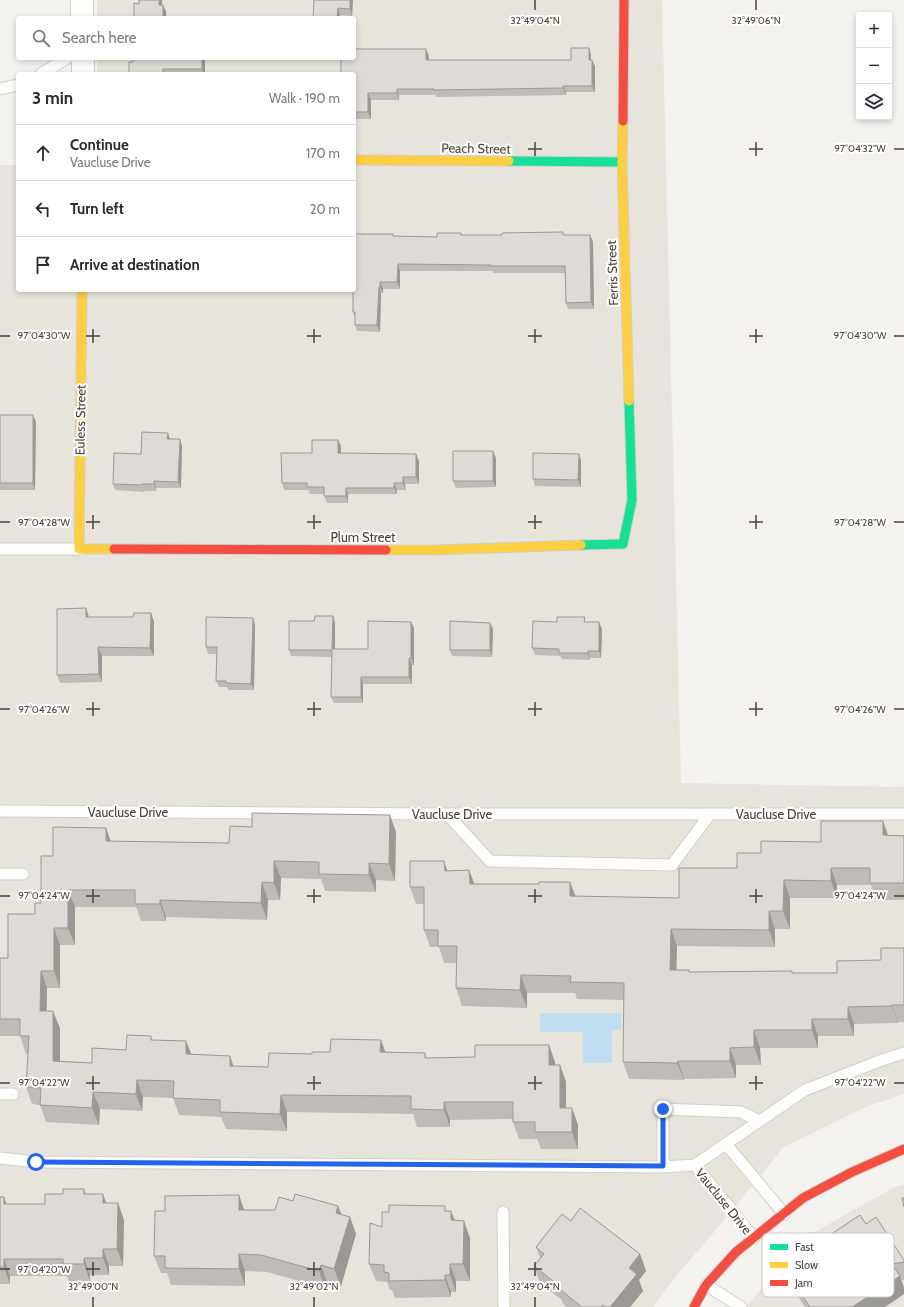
<!DOCTYPE html>
<meta charset="utf-8">
<style>
:root{--surface:#fff;--page:#f7f7f7;--text:#2b2b33;--muted:#7c7c81;--line:#e1e1e2}
body{margin:0;font-family:Cabin,sans-serif;background:var(--page);color:var(--text)}
.controls{position:absolute;right:12px;top:12px;display:grid;overflow:hidden;border-radius:4px;box-shadow:0 2px 6px #0003}
.controls button{width:36px;height:36px;display:grid;place-items:center;padding:0;border:0;border-bottom:1px solid var(--line);background:var(--surface);color:var(--text);font:20px sans-serif}
.stop{position:absolute;width:12px;height:12px;margin:-9px;border:3px solid #2563eb;border-radius:50%;background:#fff}
.stop.end{background:#2563eb;border-color:#fff;box-shadow:0 1px 4px #0008}
.list{margin:0;padding:0;list-style:none}
h2{display:flex;justify-content:space-between;align-items:center;height:52px;margin:0;padding:0 16px;font-size:17px}
h2 small{font-size:13px;font-weight:400;color:var(--muted)}
.list li{display:grid;grid-template-columns:26px 1fr auto;gap:12px;align-items:center;box-sizing:border-box;height:56px;padding:0 16px;border-top:1px solid var(--line)}
.list b{display:block;font-size:15px;white-space:nowrap}
.list p{margin:0;font-size:13px;white-space:nowrap;color:var(--muted)}
.list em{font-size:13px;font-style:normal;color:var(--muted)}
.icon{flex:none;width:22px;height:22px;fill:none;stroke:currentColor;stroke-width:2;stroke-linecap:round;stroke-linejoin:round}
.map{position:relative;flex:none;width:904px;height:1307px;overflow:hidden}
.search{position:absolute;background:var(--surface);box-shadow:0 2px 6px #0003;left:16px;top:16px;width:340px;height:44px;display:flex;align-items:center;gap:10px;box-sizing:border-box;padding:0 14px;border-radius:4px;color:var(--muted);font-size:15px}
.panel{position:absolute;background:var(--surface);box-shadow:0 2px 6px #0003;left:16px;top:72px;width:340px;height:220px;border-radius:4px}
.map>svg:first-child{display:block}
</style>
<div class="map">
<svg width="904" height="1307" viewBox="0 0 904 1307">
<rect width="100%" height="100%" fill="#f4f2ee"/>
<path fill="#e7e4dc" d="M97 0H662L681 783 904 787V1094L863 1108 784 1147 710 1237 681 1270 653 1307H0V165H18V290H354V74H97V58H354V18H97Z
M904 1185V1307H746L809 1235 895 1187Z"/>
<path fill="#c0ddf1" d="M540 1013H621V1030H612V1063H583V1032H540Z"/>
<g fill="none" stroke-linecap="round" stroke-linejoin="round">
<g stroke="#d2d0cb" stroke-width="13">
<path id="lane" d="M41 74 67 58
M0 89 18 85
M0 549H79
M0 811 447 814H904
M447 814 490 861 672 865 710 814
M0 874H23
M0 1094H13
M726 1144 784 1214
M0 1158 36 1162 663 1167 695 1165 805 1090 882 1060 904 1053
M695 1165 754 1238
M663 1167V1109L741 1112 759 1121
M503 1212 504 1307
M706 1285 741 1307"/>
</g>
<g stroke="#d2d0cb" stroke-width="24">
<path id="street" d="M82 0V18
M83 58V74"/>
</g>
<g stroke="#d3cfc5" stroke-width="11">
<path id="fast" d="M509 161 622 162
M581 545 623 544 632 500 629 401"/>
</g>
<g stroke="#d3cfc5" stroke-width="11">
<path id="slow" d="M623 121 622 162 629 401
M354 160 509 161
M82 290 79 549H114
M386 550H434L581 545"/>
</g>
<g stroke="#d3cfc5" stroke-width="11">
<path id="jam" d="M623 121 624 0
M114 549 386 550
M694 1307 706 1285 736 1252 803 1198 852 1172 904 1149"/>
</g>
<use href="#lane" stroke="#fdfdfc" stroke-width="11"/>
<use href="#street" stroke="#fdfdfc" stroke-width="22"/>
<use href="#fast" stroke="#16e098" stroke-width="9"/>
<use href="#slow" stroke="#ffcf43" stroke-width="9"/>
<use href="#jam" stroke="#f24e42" stroke-width="9"/>
</g>
<path fill="#bfbcb8" d="M314 0H353L352 16 340 15Z
M589 48 591 55V60L595 66V92H566V95L436 97V95H399V100H371V119H354V74L426 49 429 56V60H571Z
M205 59V74H129Z
M563 232 564 235H590L593 242 594 309H568L566 303 565 273H493V271H400V289H383V293H381L380 332 357 331 355 325V317L353 312 394 236 437 237 461 233 462 235H502Z
M0 415H33L36 422 35 490H0Z
M170 439H180L182 446 181 488H156V491H144V492L115 490 113 484 141 454Z
M338 440 341 446V453L419 461V484H405L406 490H397V494H348V503H327L324 496V494H310L308 490H284L282 483 312 453Z
M579 454 581 460V487L535 486 533 479Z
M496 458V487L456 488 453 481Z
M151 613 154 622V656H102V682L60 683 57 675 89 617H133Z
M333 616 335 623V649H368L411 622 414 628V665H412V684H363V703H334L331 697 332 657 291 656 289 650 314 621Z
M253 618 255 625 254 690H228L227 687H219L216 681 217 654H208L206 647Z
M557 622H586L602 629 601 658H590V660L562 659 560 656 535 655 532 648Z
M490 623 493 629 492 657 452 656 450 650Z
M883 821 888 835H904V900H876L871 885H837V898H790V929H775V947L677 946 676 970 689 972 837 973 881 960 904 948V1022H898V1023L854 1024V1036H818V1048H760L761 1065H736V1078L684 1079V1080L629 1079 623 1062 624 1000 577 999 575 993H527V1008L462 1006 456 988 457 963H444L439 947H430L424 930V904H416L410 887 448 871 469 870 474 884H539L570 882 575 896 679 898 737 868 761 853 821 842Z
M396 832 395 881 376 880V892L325 891 321 879 281 878 280 900H268L267 920 166 917V921H141L136 907H75V945H60V988H47V1011L60 1028V1061L92 1063 126 1050 151 1036 152 1040 191 1054 234 1066 268 1067 312 1054 330 1052 381 1040 385 1052 425 1053 427 1058 555 1062V1065H560L566 1082V1108H572L578 1125V1149H541L537 1139H519L513 1122V1119L450 1120V1127H417L413 1114 287 1112V1131L226 1129 221 1117 179 1115 173 1098 143 1097 142 1111 100 1109 99 1125 46 1122 40 1105 32 1104 26 1087 28 1054H26L20 1036H0V958H8L35 914 41 903 53 856 111 842 229 843Z
M84 1189 86 1194 107 1203H118L124 1220 123 1266H109V1275H90V1281H69L67 1276H10V1284H0V1197H4L6 1204H45L63 1194Z
M239 1195 244 1210 342 1215 350 1217 356 1234 341 1286 327 1282 325 1288 267 1272 245 1271V1286L171 1285 167 1273H161L154 1256 165 1211Z
M447 1211 470 1238V1281H456V1292H451V1297L395 1298 392 1290H390L387 1282 376 1281 369 1264 382 1227 389 1212Z
M571 1221 640 1254 646 1271 639 1280 643 1291 630 1307H567L563 1304 562 1300 540 1283 534 1266 540 1258 536 1247Z
M866 1224 904 1260V1280H901L904 1288V1294L885 1307H805L795 1292 789 1275 795 1271 791 1261Z"/>
<path fill="#9b9996" d="M159 0H162V11L159 5Z
M350 0H353L352 16 350 9Z
M163 5 166 11V18H163Z
M338 8 340 15V18H337Z
M589 48 591 55V66L589 60Z
M426 49 429 56V66L426 60Z
M202 58H205V74H204L202 69Z
M592 60 595 66V92L592 86Z
M563 86 566 92V95L563 88Z
M397 89 399 95V100L397 93Z
M368 93 371 100V119L368 112Z
M590 235 593 242 594 309 591 302Z
M398 264 400 271V289L397 282Z
M380 282 383 289V293L380 287Z
M379 287 381 293 380 332 377 325Z
M33 415 36 422 35 490 33 483Z
M168 433 170 439H167Z
M180 439 182 446 181 488 178 482Z
M338 440 341 446V460L338 453Z
M493 451 496 458V487L493 481Z
M416 454 419 461V484L416 477Z
M579 454 581 460V487L578 480Z
M403 477 405 484 406 490 403 483Z
M154 481 156 488V491L154 484Z
M394 483 397 490V494L394 488Z
M346 488 348 494V503L346 496Z
M86 608 89 617H86Z
M151 613 154 622V656L150 648Z
M333 616 335 623V655L332 649Z
M253 618 255 625 254 690 251 684Z
M411 622 414 628V665L411 658Z
M599 622 602 629 601 658 599 651Z
M490 623 493 629 492 657 490 650Z
M98 647 102 656V682L99 674Z
M588 651 590 658V660L588 653Z
M409 658 412 665V684L409 677Z
M361 677 363 684V703L361 697Z
M390 815 396 832 395 881 389 864Z
M883 821 889 838 883 835Z
M106 828 112 845 106 841Z
M274 861 281 878 280 900 274 883Z
M444 861 450 878 445 871Z
M369 863 376 880V892L369 875Z
M831 868 837 885V898L831 881Z
M469 870 476 888 470 884Z
M784 880 790 898V929L783 911Z
M262 882 268 900 267 920 261 903Z
M570 882 577 900 570 896Z
M68 890 75 907V945L68 928Z
M160 900 166 917V921L160 904Z
M769 911 775 929V947L769 930Z
M54 928 60 945V988L54 971Z
M671 929 677 946 676 987 670 970Z
M41 971 47 988 46 1028 40 1011Z
M521 975 527 993V1008L520 990Z
M892 1005 898 1022V1023L892 1006Z
M848 1007 854 1024V1036L848 1019Z
M53 1011 60 1028V1078L53 1061Z
M812 1019 818 1036V1048L812 1030Z
M754 1030 760 1048 761 1065 754 1047Z
M381 1040 387 1057 380 1052Z
M186 1041 193 1058 186 1054Z
M549 1045 555 1062V1082L549 1065Z
M730 1048 736 1065V1078L730 1061Z
M230 1056 236 1073 230 1066Z
M678 1061 684 1079V1080L677 1063Z
M560 1065 566 1082V1125L560 1108Z
M137 1080 143 1097 142 1111 136 1094Z
M93 1092 100 1109 99 1125 92 1108Z
M281 1095 287 1112V1131L280 1114Z
M444 1102 450 1120V1127L444 1110Z
M572 1108 578 1125V1149L572 1132Z
M103 1194 109 1211 103 1203Z
M239 1195 245 1213 239 1210Z
M4 1197 10 1214 4 1204Z
M118 1203 124 1220 123 1266 117 1249Z
M338 1206 345 1223 336 1213Z
M451 1211 458 1228 451 1220Z
M350 1217 356 1234 341 1286 334 1269Z
M464 1221 470 1238V1281L463 1264Z
M103 1249 109 1266V1275L103 1258Z
M239 1254 245 1271V1286L239 1269Z
M640 1254 646 1271 639 1280 643 1291 630 1307H610L629 1268Z
M84 1258 90 1275V1281L84 1264Z
M4 1259 10 1276V1284L4 1267Z
M450 1264 456 1281V1292L450 1275Z
M321 1265 327 1282 325 1288 319 1271Z
M445 1275 451 1292V1297L445 1280Z
M900 1276 904 1288V1294L885 1307H852Z"/>
<path fill="#dedbd6" stroke="#9b9996" d="M139 0H159V5H163V18H134V3L139 4Z
M314 0H350V9L338 8 337 18H313Z
M571 48H589V60H592V86H563V88L434 90V89H397V93H368V112H354V74H341V58H354V49H426V60H571Z
M133 58H202V69H163V74H129V62H133Z
M563 232V235H590L591 302 566 303 565 266H491V265L398 264 397 282H380V287H379L377 325H355V312H353V290H354V234H393V236L437 237V233H461V235H502V233Z
M0 415H33V483H0Z
M142 432 168 433 167 439H180L178 482 154 481V484H142L141 485 113 484 114 453 141 454Z
M312 440H338V453L416 454V477H403V483H394V488H346V496H324V487H307V483H282L281 453H312Z
M453 451H493V481H453Z
M533 453 579 454 578 480 533 479Z
M86 608V617H133L134 613H151L150 648 98 647 99 674 57 675V609Z
M315 616H333L332 649H368V621L411 622V658H409V677H361V697H331L332 650H289V621H314Z
M206 617 253 618 251 684 226 683V681H216L217 647H206Z
M557 617H585L584 622H599V651H588V653H559V649L532 648 533 621 557 622Z
M450 621 490 623V650H450Z
M252 813 390 815 389 864 369 863V875L319 874V862L274 861V883L262 882 261 903 160 900V904H135V890H68V928H54V971H41L40 1011H53V1061L92 1063V1048L126 1050 127 1035 151 1036V1040L186 1041V1054L230 1056V1066L268 1067 269 1053 312 1054V1052H330L331 1039 381 1040 380 1052 425 1053V1058L475 1057V1045H549V1065H560V1108H572V1132H535V1122H513V1102H444V1110L411 1109V1096L281 1095 280 1114 220 1112V1100L173 1098 174 1081 137 1080 136 1094 93 1092 92 1108 40 1105 41 1088 26 1087 29 1036H20V1019H0V958H8V914H35V903H41V856H53V827L106 828V841L229 843 230 826 252 827Z
M821 821H883V835L904 836V883H870V868H831V881L784 880 783 911H769V930L671 929 670 970H689V972L792 971V973H837V961L881 960V948H904V1005H892V1006L848 1007V1019H812V1030H754V1047L730 1048V1061H678L677 1063 623 1062 624 983 570 982 571 976 521 975 520 990 456 988 457 946H438V930H424V887H410V861H444L445 871 469 870 470 884H539V882H570V896L679 898V868H737V853H761V841L821 842Z
M63 1189H84V1194H103V1203H118L117 1249H103V1258H84V1264H63V1259H4V1267H0V1197H4V1204H45V1194H63Z
M295 1194 338 1206 336 1213 350 1217 334 1269 321 1265 319 1271 261 1255 239 1254V1269L165 1268V1256H154L155 1211H165V1196L239 1195V1210H275L279 1197 293 1201Z
M902 1198H904V1207Z
M389 1205 445 1206V1211H451V1220L464 1221 463 1264H450V1275H445V1280L389 1281V1273L384 1272V1265L369 1264 370 1223 382 1227V1212H389Z
M580 1208 640 1254 629 1268 637 1274 610 1307H606L603 1305 601 1307H582L557 1287 558 1285 534 1266 544 1254 536 1247 562 1214 571 1221Z
M860 1215 866 1224 876 1217 904 1260V1262L892 1264 900 1276 852 1307H810L789 1275 797 1269 791 1261Z"/>
<g fill="none" stroke-linecap="round" stroke-linejoin="round">
<path stroke="#2563eb" stroke-width="5" d="M36 1162 663 1166V1109"/>
</g>
<path fill="none" stroke="#4b4439" stroke-width="1.5" d="M535 0V10M756 0V10M535 142V156M756 142V156M528 149H542M749 149H763M894 149H904M93 329V343M314 329V343M535 329V343M756 329V343M0 336H10M86 336H100M307 336H321M528 336H542M749 336H763M894 336H904M93 515V529M314 515V529M535 515V529M756 515V529M0 522H10M86 522H100M307 522H321M528 522H542M749 522H763M894 522H904M93 702V716M314 702V716M535 702V716M756 702V716M0 709H10M86 709H100M307 709H321M528 709H542M749 709H763M894 709H904M93 889V903M314 889V903M535 889V903M756 889V903M0 896H10M86 896H100M307 896H321M528 896H542M749 896H763M894 896H904M93 1076V1090M314 1076V1090M535 1076V1090M756 1076V1090M0 1083H10M86 1083H100M307 1083H321M528 1083H542M749 1083H763M894 1083H904M93 1262V1276M314 1262V1276M535 1262V1276M0 1269H10M86 1269H100M307 1269H321M528 1269H542M93 1297V1307M314 1297V1307M535 1297V1307"/>
<g text-anchor="middle" stroke-width="4" stroke-linejoin="round" paint-order="stroke">
<g font-size="13" fill="#4b4439" stroke="#fff">
<text transform="translate(476 148) rotate(1)" y="5">Peach Street</text>
<text transform="translate(612 273) rotate(-92)" y="5">Ferris Street</text>
<text transform="translate(80 420) rotate(-89)" y="5">Euless Street</text>
<text x="363" y="542">Plum Street</text>
<text x="128" y="817">Vaucluse Drive</text>
<text x="452" y="819">Vaucluse Drive</text>
<text x="776" y="819">Vaucluse Drive</text>
<text transform="translate(724 1201) rotate(51)" y="5">Vaucluse Drive</text>
</g>
</g>
<rect x="762" y="1233" width="132" height="64" rx="6" fill="#fff" stroke="#c9c7c4" stroke-width="1"/>
<rect x="770" y="1244" width="18" height="6" fill="#16e098"/>
<rect x="770" y="1262" width="18" height="6" fill="#ffcf43"/>
<rect x="770" y="1280" width="18" height="6" fill="#f24e42"/>
<g font-size="11" fill="#4b4439">
<text x="795" y="1251">Fast</text>
<text x="795" y="1269">Slow</text>
<text x="795" y="1287">Jam</text>
</g>
<g font-size="10" text-anchor="middle" fill="#4b4439" stroke="#fff" stroke-width="4" stroke-linejoin="round" paint-order="stroke">
<text x="535" y="24">32°49'04"N</text>
<text x="756" y="24">32°49'06"N</text>
<text x="860" y="152">97°04'32"W</text>
<text x="860" y="339">97°04'30"W</text>
<text x="44" y="339">97°04'30"W</text>
<text x="860" y="526">97°04'28"W</text>
<text x="44" y="526">97°04'28"W</text>
<text x="44" y="713">97°04'26"W</text>
<text x="860" y="713">97°04'26"W</text>
<text x="860" y="899">97°04'24"W</text>
<text x="44" y="899">97°04'24"W</text>
<text x="860" y="1086">97°04'22"W</text>
<text x="44" y="1086">97°04'22"W</text>
<text x="44" y="1273">97°04'20"W</text>
<text x="93" y="1290">32°49'00"N</text>
<text x="314" y="1290">32°49'02"N</text>
<text x="535" y="1290">32°49'04"N</text>
</g>
</svg>
<div class="controls">
<button>+</button>
<button>−</button>
<button><svg class="icon" aria-label="layers" viewBox="0 0 24 24"><path d="M12 4l9 5-9 5-9-5zM3 14l9 5 9-5"/></svg></button>
</div>
<div class="stop" style="left:36px;top:1162px"></div>
<div class="stop end" style="left:663px;top:1109px"></div>
<div class="search"><svg class="icon" aria-label="search" viewBox="0 0 24 24"><circle cx="10" cy="10" r="6"/><path d="M15 15l6 6"/></svg>Search here</div>
<section class="panel">
<h2>3 min<small>Walk · 190 m</small></h2>
<ul class="list">
<li><svg class="icon" aria-label="ahead" viewBox="0 0 24 24"><path d="M12 20V5M6 11l6-6 6 6"/></svg><div><b>Continue</b><p>Vaucluse Drive</p></div><em>170 m</em></li>
<li><svg class="icon" aria-label="left" viewBox="0 0 24 24"><path d="M17 20v-9H6M10 6l-5 5 5 5"/></svg><div><b>Turn left</b></div><em>20 m</em></li>
<li><svg class="icon" aria-label="arrive" viewBox="0 0 24 24"><path d="M6 21V4h12l-3 4 3 4H6"/></svg><div><b>Arrive at destination</b></div></li>
</ul>
</section>
</div>
